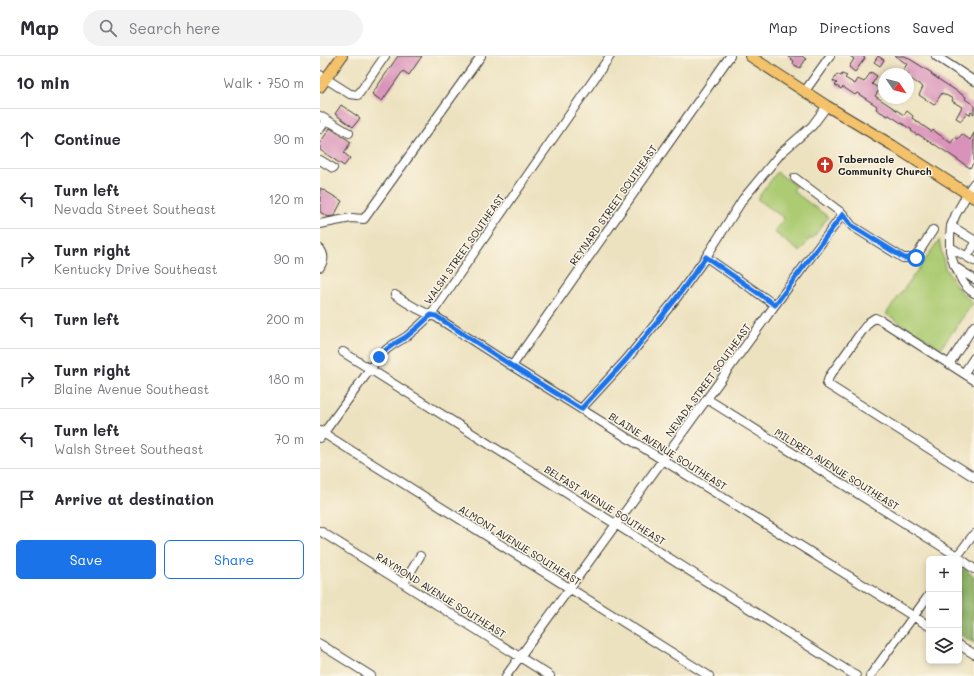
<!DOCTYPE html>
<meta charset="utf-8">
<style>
:root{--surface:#fff;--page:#f2f2f3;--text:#2b2b33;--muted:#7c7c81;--line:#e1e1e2;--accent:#1a73e8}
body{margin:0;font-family:Mali,sans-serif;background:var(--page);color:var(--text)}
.controls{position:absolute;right:12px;bottom:12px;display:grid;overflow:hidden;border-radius:6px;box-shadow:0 2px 6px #0003}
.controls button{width:36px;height:36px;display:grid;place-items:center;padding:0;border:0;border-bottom:1px solid var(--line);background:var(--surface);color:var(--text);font:20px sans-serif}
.compass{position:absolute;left:558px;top:12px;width:36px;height:36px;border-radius:50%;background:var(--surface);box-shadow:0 2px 6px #0003;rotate:125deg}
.stop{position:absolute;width:12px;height:12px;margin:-9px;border:3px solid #1a73e8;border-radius:50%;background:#fff}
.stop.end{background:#1a73e8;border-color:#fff;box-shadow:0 1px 4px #0008}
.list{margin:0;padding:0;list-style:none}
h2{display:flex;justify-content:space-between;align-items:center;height:52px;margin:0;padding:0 16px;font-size:17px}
h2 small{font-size:13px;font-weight:400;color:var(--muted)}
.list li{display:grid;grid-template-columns:26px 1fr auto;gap:12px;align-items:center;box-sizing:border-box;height:60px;padding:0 16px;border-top:1px solid var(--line)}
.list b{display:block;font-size:15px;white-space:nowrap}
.list p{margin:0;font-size:13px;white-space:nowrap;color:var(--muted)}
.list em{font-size:13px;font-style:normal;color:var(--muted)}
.actions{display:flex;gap:8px;padding:12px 16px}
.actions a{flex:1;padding:9px 0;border:1px solid var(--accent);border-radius:6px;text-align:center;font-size:14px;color:var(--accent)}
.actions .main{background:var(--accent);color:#fff}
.icon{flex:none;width:22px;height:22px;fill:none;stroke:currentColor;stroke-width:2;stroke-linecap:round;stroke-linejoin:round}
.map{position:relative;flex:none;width:654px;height:620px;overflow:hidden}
header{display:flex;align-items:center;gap:24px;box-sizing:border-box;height:56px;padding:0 20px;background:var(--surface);border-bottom:1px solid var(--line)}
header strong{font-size:19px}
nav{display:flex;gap:22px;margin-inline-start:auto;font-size:14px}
.search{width:280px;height:36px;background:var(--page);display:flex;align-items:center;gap:10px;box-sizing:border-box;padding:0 14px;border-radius:22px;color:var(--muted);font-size:15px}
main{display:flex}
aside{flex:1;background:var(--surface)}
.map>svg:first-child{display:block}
</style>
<header>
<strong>Map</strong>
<div class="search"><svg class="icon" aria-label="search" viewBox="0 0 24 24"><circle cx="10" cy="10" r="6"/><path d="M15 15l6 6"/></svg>Search here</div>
<nav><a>Map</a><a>Directions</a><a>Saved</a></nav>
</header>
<main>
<aside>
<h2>10 min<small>Walk · 750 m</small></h2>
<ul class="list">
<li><svg class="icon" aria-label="ahead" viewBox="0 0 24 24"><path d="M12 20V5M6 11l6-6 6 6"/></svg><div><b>Continue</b></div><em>90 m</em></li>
<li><svg class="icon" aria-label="left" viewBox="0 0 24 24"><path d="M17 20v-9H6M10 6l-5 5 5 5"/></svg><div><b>Turn left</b><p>Nevada Street Southeast</p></div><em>120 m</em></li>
<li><svg class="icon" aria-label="right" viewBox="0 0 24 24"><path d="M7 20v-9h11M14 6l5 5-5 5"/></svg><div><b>Turn right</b><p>Kentucky Drive Southeast</p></div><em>90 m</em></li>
<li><svg class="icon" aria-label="left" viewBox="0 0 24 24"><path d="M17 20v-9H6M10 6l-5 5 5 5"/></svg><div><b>Turn left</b></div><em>200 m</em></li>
<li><svg class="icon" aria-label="right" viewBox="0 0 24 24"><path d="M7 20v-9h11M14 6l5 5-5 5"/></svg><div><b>Turn right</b><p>Blaine Avenue Southeast</p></div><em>180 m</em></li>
<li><svg class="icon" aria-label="left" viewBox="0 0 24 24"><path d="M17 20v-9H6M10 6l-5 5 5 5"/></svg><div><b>Turn left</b><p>Walsh Street Southeast</p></div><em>70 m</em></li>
<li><svg class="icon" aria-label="arrive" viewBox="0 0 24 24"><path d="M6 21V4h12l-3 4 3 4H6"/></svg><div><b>Arrive at destination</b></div></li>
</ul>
<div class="actions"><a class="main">Save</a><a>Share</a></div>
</aside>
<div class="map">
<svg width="654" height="620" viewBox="0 0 654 620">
<rect width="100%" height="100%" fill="#fcf5e5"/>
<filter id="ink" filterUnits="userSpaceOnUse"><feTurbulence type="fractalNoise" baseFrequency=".025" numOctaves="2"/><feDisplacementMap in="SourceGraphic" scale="8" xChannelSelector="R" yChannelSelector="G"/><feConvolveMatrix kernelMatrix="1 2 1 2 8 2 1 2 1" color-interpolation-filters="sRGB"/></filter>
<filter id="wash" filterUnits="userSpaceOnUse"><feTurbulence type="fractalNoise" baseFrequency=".012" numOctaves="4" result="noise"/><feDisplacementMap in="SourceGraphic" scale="16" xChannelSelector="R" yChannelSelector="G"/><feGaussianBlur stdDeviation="0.9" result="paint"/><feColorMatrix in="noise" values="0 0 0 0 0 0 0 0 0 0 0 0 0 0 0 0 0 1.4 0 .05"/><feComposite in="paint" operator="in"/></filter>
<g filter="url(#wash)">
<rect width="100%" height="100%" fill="#ede2c0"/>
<path fill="#accb72" stroke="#647447" d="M457 116 476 130 473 135 508 161 492 183 490 182 480 196 454 176 464 162 437 143Z
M619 184 625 212 639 234 653 247 621 292 566 258Z"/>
<path fill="#89af64" stroke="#526640" d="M643 512 654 520V587L639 578V518Z"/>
<g id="blocks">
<path fill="#d992b9" d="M78 0H102L89 19 83 15 62 45 52 38Z
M467 0H482L486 3 480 12 473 8 474 5Z
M530 0H542L545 2 535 16 529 11 534 3Z
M558 0 564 4 560 10 554 6Z
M575 0H585L612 17 611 18 621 25 646 41 645 43 654 49V58L651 56 650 59 646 57 641 65 636 62 642 51 632 45 633 43 622 37 614 49 599 39 603 31 588 21V18H581L587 8Z
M551 16 557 20 552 28 560 33 555 40 584 59 587 55 593 60 592 62 612 76 613 74 631 87 635 81 638 83 642 78 650 84 654 77V106L650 112 614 88V89L598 78 597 79 591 75 592 74 569 59 567 60 556 53 557 50 537 37 535 39 523 31 521 33 515 29 517 27 513 25 517 18 521 20 522 18 527 20 525 22 535 28 538 23 544 26Z
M21 49 40 62 33 71 15 58Z
M10 72 31 86 24 97 30 102 24 110 0 94V87Z
M0 132 22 145 14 160 8 161 0 156Z"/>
</g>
</g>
<g filter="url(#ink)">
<use href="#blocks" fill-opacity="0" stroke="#3b3a35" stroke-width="1"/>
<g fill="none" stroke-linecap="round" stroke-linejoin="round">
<g stroke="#3b3a35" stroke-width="10">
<path id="minor" d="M616 0 654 25
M0 19 30 38 38 39 65 0
M485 35 510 0
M0 60 29 77
M0 73 6 64
M0 104 13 112
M475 122 523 158 532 170 583 202H595L613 174
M654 127 647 137 644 144 636 158 631 170 630 181V195L634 209 636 211C641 223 643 230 654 237
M0 168 31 162 44 163 161 0
M631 170 654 184
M630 191 654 205
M0 193C5 200 4 204 0 211
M647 200 654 190
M386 201 455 249
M637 212 654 223
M75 239C88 248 101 256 116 261L192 310 609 570
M23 296 536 620
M629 308 654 270
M192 310 410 0
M644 317 654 302
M654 324 562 265 555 262 549 266 542 275 509 321 507 328 654 421
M387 343 637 500 654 513
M261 353 306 304 355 244 386 201 423 143 461 97 492 70 507 50
M0 375 389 620
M0 382 59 301 67 293 74 288 86 281 98 271 111 259 290 0
M0 475 230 620
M635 503 654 478
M84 527 100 500
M0 588 51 620
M639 589 654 598
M186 620 455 249 523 158
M550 620 609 539"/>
</g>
<g stroke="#3b3a35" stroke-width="12">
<path id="major" d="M430 0 507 50 572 89 654 142
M0 31 22 0"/>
</g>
<use href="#minor" stroke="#fff" stroke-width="8"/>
<use href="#major" stroke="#f3c26a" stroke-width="10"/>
</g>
</g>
<g fill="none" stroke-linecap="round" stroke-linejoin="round" filter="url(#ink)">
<path stroke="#1a73e8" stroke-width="5" d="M59 301 67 293 74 288 86 281 98 271 111 259 116 260 192 310 261 353 306 304 334 270 355 244 386 201 455 249 523 158 532 170 584 202H596"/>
</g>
<defs>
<g id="church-disc" transform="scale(0.9)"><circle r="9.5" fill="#c8321e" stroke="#fcf5e5"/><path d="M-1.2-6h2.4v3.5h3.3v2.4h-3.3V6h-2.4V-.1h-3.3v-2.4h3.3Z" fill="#fff"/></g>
</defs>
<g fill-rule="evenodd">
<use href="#church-disc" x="505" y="109"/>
</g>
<g text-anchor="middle" stroke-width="3" stroke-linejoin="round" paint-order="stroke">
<g font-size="10" font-weight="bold" fill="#1c1c1c" stroke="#fcf5e5" text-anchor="start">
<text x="518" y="107">Tabernacle<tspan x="518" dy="12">Community Church</tspan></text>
</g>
<g font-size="10" fill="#1c1c1c" stroke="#fcf5e5">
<text transform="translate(293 149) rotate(-55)" y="4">REYNARD STREET SOUTHEAST</text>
<text transform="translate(144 193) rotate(-55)" y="4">WALSH STREET SOUTHEAST</text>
<text transform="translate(388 324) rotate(-54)" y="4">NEVADA STREET SOUTHEAST</text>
<text transform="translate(348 395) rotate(32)" y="4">BLAINE AVENUE SOUTHEAST</text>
<text transform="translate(517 413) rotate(32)" y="4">MILDRED AVENUE SOUTHEAST</text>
<text transform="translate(285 449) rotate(32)" y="4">BELFAST AVENUE SOUTHEAST</text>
<text transform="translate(200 489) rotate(32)" y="4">ALMONT AVENUE SOUTHEAST</text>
<text transform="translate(121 539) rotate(32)" y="4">RAYMOND AVENUE SOUTHEAST</text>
</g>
</g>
</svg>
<div class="controls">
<button>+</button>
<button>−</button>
<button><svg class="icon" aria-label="layers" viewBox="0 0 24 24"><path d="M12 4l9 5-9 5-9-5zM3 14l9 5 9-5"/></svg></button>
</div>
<svg class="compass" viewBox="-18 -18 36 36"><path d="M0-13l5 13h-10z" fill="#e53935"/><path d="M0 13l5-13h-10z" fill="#7c7c81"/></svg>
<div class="stop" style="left:596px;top:202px"></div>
<div class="stop end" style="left:59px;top:301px"></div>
</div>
</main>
